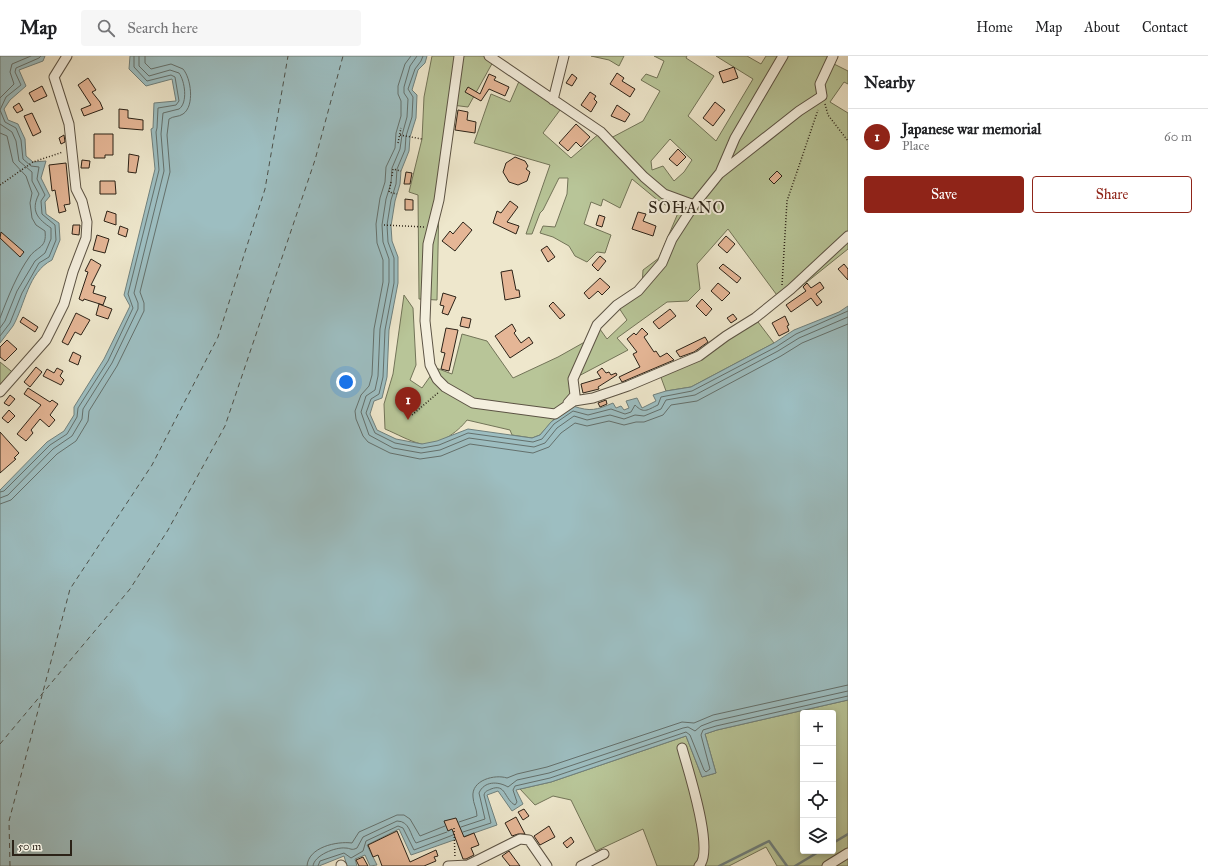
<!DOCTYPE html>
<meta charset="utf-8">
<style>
:root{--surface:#fff;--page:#f6f6f6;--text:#202124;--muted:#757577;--line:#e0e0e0;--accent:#8f2418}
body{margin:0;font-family:"IM FELL Great Primer",serif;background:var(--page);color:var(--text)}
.controls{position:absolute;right:12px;bottom:12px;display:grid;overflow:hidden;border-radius:4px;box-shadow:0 2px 6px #0003}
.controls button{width:36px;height:36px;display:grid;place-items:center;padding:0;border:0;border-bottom:1px solid var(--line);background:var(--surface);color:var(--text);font:20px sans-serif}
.scale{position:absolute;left:12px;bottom:10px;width:60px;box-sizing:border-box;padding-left:4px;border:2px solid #2b2217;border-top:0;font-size:11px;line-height:14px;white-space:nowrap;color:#2b2217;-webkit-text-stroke:3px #f4efde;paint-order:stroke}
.you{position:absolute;left:346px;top:326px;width:14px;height:14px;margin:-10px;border:3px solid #fff;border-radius:50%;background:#1a73e8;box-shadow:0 0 0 6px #1a73e833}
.badge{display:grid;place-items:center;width:26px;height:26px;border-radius:50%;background:var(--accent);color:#fff;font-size:13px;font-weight:700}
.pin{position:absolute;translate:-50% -33px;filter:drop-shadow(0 1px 2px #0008)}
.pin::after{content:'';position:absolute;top:21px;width:14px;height:12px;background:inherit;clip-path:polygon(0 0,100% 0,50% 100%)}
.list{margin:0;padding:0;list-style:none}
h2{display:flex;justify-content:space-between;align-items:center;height:52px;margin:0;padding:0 16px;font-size:17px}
h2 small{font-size:13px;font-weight:400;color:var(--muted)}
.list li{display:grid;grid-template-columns:26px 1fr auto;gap:12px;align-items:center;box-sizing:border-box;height:56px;padding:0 16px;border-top:1px solid var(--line)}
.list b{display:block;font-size:15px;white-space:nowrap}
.list p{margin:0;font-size:13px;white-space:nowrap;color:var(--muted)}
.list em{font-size:13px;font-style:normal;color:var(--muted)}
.actions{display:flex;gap:8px;padding:12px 16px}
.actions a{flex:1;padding:9px 0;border:1px solid var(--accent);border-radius:4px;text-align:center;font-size:14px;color:var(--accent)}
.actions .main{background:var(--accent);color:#fff}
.icon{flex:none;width:22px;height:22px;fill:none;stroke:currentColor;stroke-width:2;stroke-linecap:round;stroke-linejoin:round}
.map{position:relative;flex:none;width:848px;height:810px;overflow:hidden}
header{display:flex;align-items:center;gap:24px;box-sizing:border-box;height:56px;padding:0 20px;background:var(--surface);border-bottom:1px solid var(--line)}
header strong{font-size:19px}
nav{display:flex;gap:22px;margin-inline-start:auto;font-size:14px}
.search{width:280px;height:36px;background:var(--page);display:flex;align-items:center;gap:10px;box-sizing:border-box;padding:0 14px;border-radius:4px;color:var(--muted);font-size:15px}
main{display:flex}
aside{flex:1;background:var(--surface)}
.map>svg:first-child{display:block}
</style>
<header>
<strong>Map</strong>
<div class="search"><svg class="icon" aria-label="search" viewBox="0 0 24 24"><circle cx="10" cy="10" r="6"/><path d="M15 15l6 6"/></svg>Search here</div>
<nav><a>Home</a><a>Map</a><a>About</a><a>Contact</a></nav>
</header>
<main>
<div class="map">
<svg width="848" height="810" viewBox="0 0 848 810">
<rect width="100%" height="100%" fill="#eee7cc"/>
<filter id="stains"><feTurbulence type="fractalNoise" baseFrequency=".005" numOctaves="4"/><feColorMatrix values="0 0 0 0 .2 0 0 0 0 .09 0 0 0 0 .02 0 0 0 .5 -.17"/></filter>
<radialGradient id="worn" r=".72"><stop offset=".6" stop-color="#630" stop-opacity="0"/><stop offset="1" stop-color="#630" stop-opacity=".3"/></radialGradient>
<path fill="#b8c598" stroke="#727458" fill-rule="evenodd" d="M432 0H489L494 4 468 51 452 49 439 144 437 244 419 243 418 139 409 136 422 83 424 41Z
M591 0H624L619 10 609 4Z
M654 0H687L686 2 714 20 688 60 716 85 753 23 716 0H747L761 8 766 0H833L830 6 848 15V28L844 26 830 46 848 57V193L782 246 728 173 697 208 700 233 688 245 667 246 617 282 628 294 573 323 575 339 540 379 532 382 512 379 510 374 467 364C458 376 436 392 421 388 409 385 397 378 385 373L384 348 393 318 404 239 413 252 416 309 410 324 422 332 436 312 452 318 462 278 487 285 513 322 558 301 590 283 597 269 607 283 627 264 617 249 642 230 643 214 659 202 678 157 655 142 632 123 620 152 603 143 601 150 591 146 584 168 611 179 605 197 597 196 587 206 575 200 569 190 553 181 540 177 543 170 555 171 567 138 568 122H559L543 154 540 157 532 178H526L550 109 474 87 491 38 510 46 520 23 563 50 543 77 571 102 601 76 609 83 643 65 660 35 641 24 646 18 657 22 664 5ZM670 83 692 104 684 116 674 125 663 110 652 114 651 105Z
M755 262 774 287 691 331 666 335 659 316 699 300Z
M0 306 16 319 0 336Z
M848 644V810H777L766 791 729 810H657L643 773 596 795 571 744 553 740 535 749 520 733 551 726 686 680 702 721 716 717 705 678 717 674ZM803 657H833V795H803Z"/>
<path fill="#9dbec1" stroke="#6f807d" d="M0 0H45L43 5 19 14 26 30 10 44 4 53 8 64 18 68 25 83 26 100 33 106 46 105 41 122 50 140 45 146 46 158 59 167 60 184 52 204C28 216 25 249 13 270 9 276 4 281 0 287Z
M130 0H427L425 7 418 14 412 34 417 39 416 62 410 81 409 95 401 115 400 128 395 145 391 170 392 185 398 201V227L389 274 387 321 382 342 374 345 370 358 377 374 396 383 422 388 437 385 468 373 532 382 540 379 551 366 573 350C591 356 596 354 613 347L616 352 621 350 624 354 629 352 626 345 637 342 642 352 656 345 653 339 666 335 691 331 774 287 794 274 839 256 848 250V644L717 674 705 678 716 717 702 721 686 680 551 726 516 734 523 748 512 755 498 735 487 739 497 769 411 799 399 773 367 789 377 809 370 810 365 799 355 803 357 810H347L344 800 319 810H0V434L47 386 64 375 74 359V351L104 303 130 250 124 239 155 113 151 73 153 72 154 47 176 45 172 23 146 30 129 13Z"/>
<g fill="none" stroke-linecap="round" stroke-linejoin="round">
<path stroke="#64706c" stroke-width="1" d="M411 0 405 8 398 30V38L401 45V60L396 77 395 92 386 111 385 126 380 142 376 168 377 187 383 204V226L374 273 372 319 369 330 361 339 355 355 356 363 363 380 368 386 390 397 420 403 441 400 470 388 533 397 549 391 561 377 575 367 587 370 609 365 624 369 636 366H644L663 359 671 349 697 345 781 300 802 287 848 268
M417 0 410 10 404 31V37L408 43 407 61 402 79 400 93 392 112 391 127 386 143 382 169 383 186 389 203V226L380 273 378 320 375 334 366 340 361 356 369 379 393 392 421 397 440 394 469 382 534 391 545 387 557 372 574 360 587 364 610 359 624 363 635 359 644 360 661 353 666 344 695 339 778 295 799 282 848 261
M423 0 421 5 415 13 408 33 413 41 412 61 406 80 405 94 397 113 396 128 391 144 387 169 388 186 394 202V227L385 274 383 321 379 338 371 343 366 357 375 377 395 387 422 392 439 389 468 377 533 386 542 383 554 368 573 355 588 359 611 353 625 358 631 356 635 349C644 358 647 354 658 349L661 341 692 335 776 291 796 278 848 255
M0 42 14 28 10 16 12 8 31 0
M0 68 12 76 16 85 19 105 32 116V125L39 138C30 155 38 163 51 172V183L45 197 35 205 17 235 5 265 0 272
M0 77 7 80 13 106 26 120 32 137 30 147 32 162 36 169 45 175C47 192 38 190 30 200 17 218 8 241 0 262
M0 280 10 267 22 237 39 207 49 201 56 184 55 169 42 158 41 145 45 139 37 123 39 111 31 110 23 103 21 84 16 72 5 66 0 54 6 41 21 29 15 16 16 12 39 2 41 0
M0 436 4 435 50 389 67 378 77 361 78 352 108 305 133 252 128 238 159 114 156 76 157 72 158 52 176 49 179 45 175 21 171 19 147 25 134 11V0
M0 442 8 439 53 393 72 380 82 363 83 353 112 307 138 253V247L134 237 164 115 161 78 163 57 179 53C188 47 185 25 179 17L170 14 149 20 139 10V0
M0 448 11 444 57 398 76 385 88 365 89 355 117 310 144 255V247L140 236 170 116 167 79 169 63C173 60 179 61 183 58 195 50 191 22 183 13L171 8 151 13 145 7V0
M459 766 477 760C477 753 473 747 473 741 471 724 495 718 507 722L517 718 547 711 682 666 694 667 713 659 848 629
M461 771 485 763 479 737C484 725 498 725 508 731L517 724 549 717 683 672 688 671 695 675 701 670 714 665 848 635
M463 776 491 767 484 739C485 735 487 735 491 733 506 727 504 743 515 749L517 746 513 734 515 730 550 722 686 676 690 679 704 714 706 716 710 713 701 679 703 674 716 670 848 640
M307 810C308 791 337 785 352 787L359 776 397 759H404L410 763 420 780 445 770
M313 810C314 799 336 791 345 792 351 792 351 795 357 792L363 781 397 765C410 765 410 779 416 787L447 776
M318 810 320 805 344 797 351 802 363 795 366 785 398 770 403 772 414 794 453 779"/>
<path stroke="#6f807d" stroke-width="2.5" d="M833 787 848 778
M719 810 769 785 787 810
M795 810 820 795"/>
<path stroke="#4d514a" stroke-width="1" stroke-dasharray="5 4" stroke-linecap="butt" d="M0 688 130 533 168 474 225 370 315 104 343 0
M10 810 9 765 70 533 152 409 218 281 265 133 288 0"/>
</g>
<path fill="#e5b696" stroke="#2b2217" d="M734 11 738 22 723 27 719 16Z
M617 17 624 22 622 25 635 33 630 41 610 28Z
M489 18 496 21 494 24 509 31 505 40 489 33 481 45 465 36 468 31 480 38Z
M572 18 577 22 572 30 566 27Z
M88 22 96 34 92 36 100 46 103 53 84 60 81 53 91 49 78 29Z
M42 30 47 40 34 46 29 37Z
M590 36 596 40 594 43 597 46 591 56 581 49Z
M715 46 725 54 713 70 703 62Z
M19 47 23 54 17 57 13 51Z
M617 49 630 58 625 66 611 60Z
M119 53 128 54V62L143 64V74L119 72Z
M458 54 468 56 467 64 476 66 475 77 455 74Z
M32 57 41 76 33 80 24 60Z
M576 68 590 81 581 91 576 86 568 95 559 87Z
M94 78H113V99H105V102H94Z
M64 79 65 86 61 88 59 82Z
M678 93 686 101 677 110 669 103Z
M129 98 139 100 136 117 128 116Z
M515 101 525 105 528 110 526 113 530 116 527 125 518 129 509 126 503 116 506 107Z
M82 104 90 105 89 112H81Z
M66 107 70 148 64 149 66 155 59 157 55 134 52 135 49 109Z
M777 115 782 120 774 128 769 123Z
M406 116 412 117 410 128H404Z
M100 125H115L116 138H100Z
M405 143 413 144V154H405Z
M510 145 518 151 507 166 519 170 516 178 493 167 497 155 501 157Z
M107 155 116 158V169L104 165Z
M638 156 646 158 643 165 656 170 653 180 632 173Z
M599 159 605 161 602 171 596 169Z
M463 166 472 174 455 195 442 185 450 175 453 178Z
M73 169H80L79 179 72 178Z
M120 170 128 173 126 181 118 178Z
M1 176 24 196 20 201 0 182Z
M97 179 109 183 105 197 93 194Z
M726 180 735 188 727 197 718 189Z
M547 190 555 201 548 206 541 194Z
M600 200 606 205 598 215 592 209Z
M91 203 101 209 91 229 95 230 93 237 106 241 103 249 84 243 83 245 79 243 88 216 85 215Z
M723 208 741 222 737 227 719 212Z
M844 208 848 213V224L838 213Z
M512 214 516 234H519L520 241 505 244 501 216Z
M600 222 610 231 602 239 598 235 589 243 584 237Z
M820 226 824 232 816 238 822 246 817 250 811 242 791 256 786 249 806 235 803 231 807 227 811 232Z
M718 227 730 237 722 245 711 235Z
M443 237 456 241 448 259 442 257 444 250 440 249Z
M702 243 712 253 706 260 696 250Z
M553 246 565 259 560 263 549 250Z
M99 248 112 253 108 263 96 259Z
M670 253 676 260 659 273 653 266Z
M76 257 90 264 81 279 75 276 68 289 62 286Z
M733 258 737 263 731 267 727 262Z
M785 260 789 269 787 270 789 275 779 280 772 267Z
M23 261 38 271 35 276 20 266Z
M462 261 471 263 469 272 460 270Z
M512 268 516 275 514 277 521 287 529 281 533 287 510 302 495 280Z
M446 272 458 274 449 315 441 313 445 297 441 296Z
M642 272 648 278 644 281 654 296 656 295 660 301 667 297 674 304 622 326 619 321 640 311 633 298 637 296 627 283 634 277 636 279Z
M705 281 708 286 694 296 680 301 676 295Z
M7 284 17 293 5 305 0 301V291Z
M73 296 81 300 78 309 69 305Z
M36 311 42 316 30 331 24 326Z
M57 312 63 315 60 320 64 324 61 329 43 320 47 313 54 317Z
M602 312 606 317 609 316 611 319 616 317 617 319 598 331 599 333 583 337 581 328 601 322 597 316Z
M28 332 50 346 52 344 58 348 50 359 55 364 49 371 40 363 31 374 33 377 26 385 17 378 41 349 24 338Z
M10 339 15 343 9 350 4 347Z
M606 344 607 348 600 351 598 347Z
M9 354 15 360 8 367 2 362Z
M0 376 19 397 14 402 16 403 0 417Z
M524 753 529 760 523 764 518 756Z
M516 761 525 778H518L512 780 505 767Z
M456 762 464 781 474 777 479 789 471 792 474 799 466 803H463L452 773 448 775 444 765Z
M549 770 555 781 540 789 534 780Z
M397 775 410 806 436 794 438 800 434 801 436 805 424 810H382L378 799 373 801 368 789Z
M571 781 574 786 567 792 563 787Z
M509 795 520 810H510L502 800Z
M363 801 368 810H359L356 804Z"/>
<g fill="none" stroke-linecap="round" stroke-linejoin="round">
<g stroke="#5c5344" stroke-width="11">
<path id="minor" d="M459 0 439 144 428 188 425 265 430 309 437 323 445 331 473 347 555 358 574 345 593 342 628 330 699 300 726 280 755 262 791 233 848 180
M489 0 601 76 644 121 664 138 694 149
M553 44 564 0
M720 117 735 82 783 0
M0 336 46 284 64 248 73 216 86 182 87 166 82 145 76 133 69 68 54 21 67 0
M568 347 575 339 573 323 597 269 617 249 638 235 662 207 672 183 694 149 719 118 799 55 822 40 820 28 833 0
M682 692C688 714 715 795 699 810
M341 809 342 810
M448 810 468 809 520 783 529 784 547 810
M581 810 604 798
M827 810 848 797"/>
</g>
<path stroke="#2b2217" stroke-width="1.5" stroke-dasharray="1 2" stroke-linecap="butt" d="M825 48 828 59 848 85
M400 79 422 83
M398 87 401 72
M392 120 393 113 401 115
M391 126 389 136 397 138
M0 129 33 106 63 96
M384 169 425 171
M782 229 787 145 818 54
M412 359 439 336
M454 772 455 802"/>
<use href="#minor" stroke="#f4efde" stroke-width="9"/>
</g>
<g text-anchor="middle" stroke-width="4" stroke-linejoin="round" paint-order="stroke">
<g font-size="16" letter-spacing="1" fill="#2b2217" stroke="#f4efde">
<text x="687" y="157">SOHANO</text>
</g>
</g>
<rect width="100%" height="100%" filter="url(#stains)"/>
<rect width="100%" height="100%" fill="url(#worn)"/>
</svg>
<div class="controls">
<button>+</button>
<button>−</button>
<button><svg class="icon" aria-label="locate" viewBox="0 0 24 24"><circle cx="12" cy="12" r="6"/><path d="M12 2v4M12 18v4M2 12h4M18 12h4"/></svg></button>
<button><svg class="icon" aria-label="layers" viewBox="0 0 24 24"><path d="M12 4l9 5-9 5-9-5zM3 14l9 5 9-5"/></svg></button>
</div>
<div class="scale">50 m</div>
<div class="you"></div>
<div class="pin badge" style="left:408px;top:364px">1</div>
</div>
<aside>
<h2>Nearby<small></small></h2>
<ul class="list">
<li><span class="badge">1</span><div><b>Japanese war memorial</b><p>Place</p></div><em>60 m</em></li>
</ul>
<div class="actions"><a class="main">Save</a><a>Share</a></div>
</aside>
</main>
